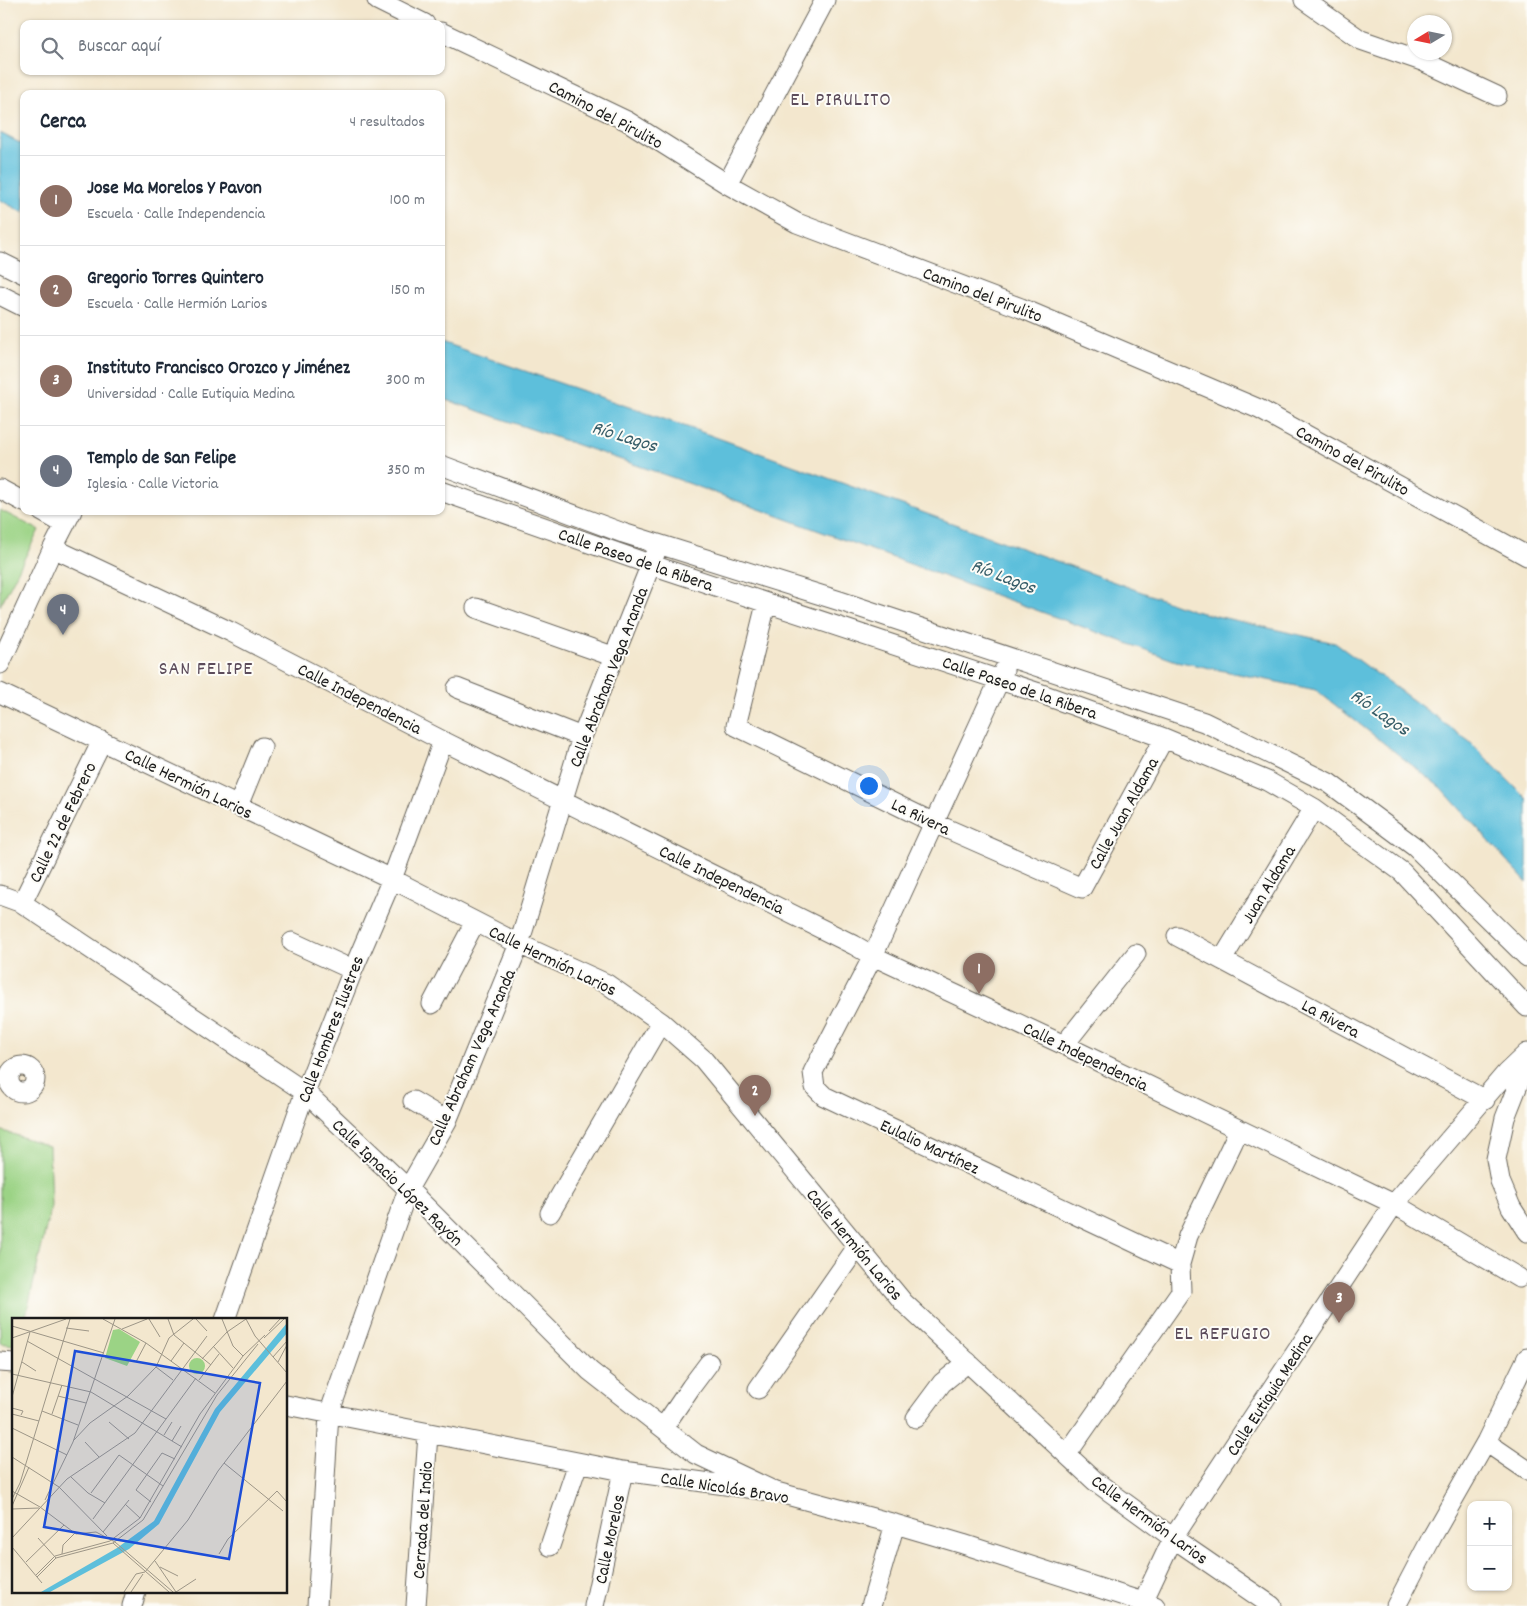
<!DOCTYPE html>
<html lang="es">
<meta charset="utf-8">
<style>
:root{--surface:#fff;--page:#f2f2f3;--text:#1f2937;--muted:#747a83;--line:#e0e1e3;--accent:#1f6fb2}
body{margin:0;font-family:Dekko,sans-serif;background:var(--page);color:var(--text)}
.controls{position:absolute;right:15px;bottom:15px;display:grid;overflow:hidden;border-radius:10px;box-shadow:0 1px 4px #0004}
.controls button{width:45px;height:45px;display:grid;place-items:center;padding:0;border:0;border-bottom:1px solid var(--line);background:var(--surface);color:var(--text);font:25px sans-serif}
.compass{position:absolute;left:1407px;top:15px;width:45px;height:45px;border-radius:50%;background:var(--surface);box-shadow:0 1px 4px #0004;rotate:260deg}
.you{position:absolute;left:868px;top:785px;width:18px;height:18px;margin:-12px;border:4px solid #fff;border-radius:50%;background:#1a73e8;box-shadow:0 0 0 8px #1a73e833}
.badge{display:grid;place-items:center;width:32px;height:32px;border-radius:50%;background:var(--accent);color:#fff;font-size:16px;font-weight:700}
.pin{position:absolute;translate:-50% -41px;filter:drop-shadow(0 1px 2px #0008)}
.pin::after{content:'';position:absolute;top:26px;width:18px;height:15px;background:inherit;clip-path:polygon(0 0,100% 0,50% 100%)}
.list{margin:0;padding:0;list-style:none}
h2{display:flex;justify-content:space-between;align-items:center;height:65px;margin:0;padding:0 20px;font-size:21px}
h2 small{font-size:16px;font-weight:400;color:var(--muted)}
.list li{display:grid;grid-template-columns:32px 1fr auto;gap:15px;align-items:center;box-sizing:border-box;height:90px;padding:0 20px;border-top:1px solid var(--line)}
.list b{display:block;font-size:19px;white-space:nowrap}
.list p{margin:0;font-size:16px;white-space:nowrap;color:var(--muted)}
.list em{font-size:16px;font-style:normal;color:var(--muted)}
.icon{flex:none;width:28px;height:28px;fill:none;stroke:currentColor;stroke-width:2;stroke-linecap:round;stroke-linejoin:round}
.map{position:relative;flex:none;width:1527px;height:1606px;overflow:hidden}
.search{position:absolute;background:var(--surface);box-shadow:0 1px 4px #0004;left:20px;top:20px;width:425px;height:55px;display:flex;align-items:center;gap:12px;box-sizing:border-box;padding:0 18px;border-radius:10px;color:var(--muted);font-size:19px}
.panel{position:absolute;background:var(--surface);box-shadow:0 1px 4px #0004;left:20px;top:90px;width:425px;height:425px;border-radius:10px}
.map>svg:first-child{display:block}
</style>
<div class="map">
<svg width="1527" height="1606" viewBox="0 0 1527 1606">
<rect width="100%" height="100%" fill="#fdfcf7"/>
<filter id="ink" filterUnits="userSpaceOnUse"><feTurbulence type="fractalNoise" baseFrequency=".02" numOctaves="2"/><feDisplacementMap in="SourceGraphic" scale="10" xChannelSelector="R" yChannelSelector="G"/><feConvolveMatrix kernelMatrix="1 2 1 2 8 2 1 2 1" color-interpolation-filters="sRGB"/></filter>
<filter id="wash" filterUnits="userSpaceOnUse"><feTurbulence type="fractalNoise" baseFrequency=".0096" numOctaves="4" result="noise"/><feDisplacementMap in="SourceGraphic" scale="20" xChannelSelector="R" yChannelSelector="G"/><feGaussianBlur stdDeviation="1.12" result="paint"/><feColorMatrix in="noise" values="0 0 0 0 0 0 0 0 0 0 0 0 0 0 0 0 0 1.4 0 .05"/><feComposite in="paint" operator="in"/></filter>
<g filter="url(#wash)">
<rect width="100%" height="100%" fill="#f3e7ce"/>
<path fill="#9bd385" stroke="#5c7850" d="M0 510 39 530 0 606Z
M0 1130 49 1146 51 1206 25 1320H14V1345L0 1343Z"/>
<path fill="#5dbfdb" stroke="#3c6e7c" d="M0 133 24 145V213L0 200Z
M441 342 707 434 1194 611 1335 643 1470 742 1527 799V883L1441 788 1316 690 1176 661 674 478 441 398Z"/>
</g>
<g filter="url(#ink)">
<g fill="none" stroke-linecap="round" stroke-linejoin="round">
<g stroke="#67635a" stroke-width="21">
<path id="minor" d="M377 0 425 24
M1304 0 1361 40 1422 61 1497 96
M441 32 627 121 727 184 797 223 1021 308 1259 409 1527 556
M727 184 825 0
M0 262 24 274
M0 295 24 307
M441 465 623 533 840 601 1204 722 1329 783 1415 847 1527 957
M0 489 24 502
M441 491 652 565 1036 692 1164 738 1267 781 1314 808 1402 872 1527 1007
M41 511 64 524
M53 548 231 632 443 741 854 945 873 956 1064 1045 1394 1204 1519 1278
M766 604 736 726 934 823 1082 888 1164 738
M476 608 615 657
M0 664 53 548 72 511
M1004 670 873 956 813 1072 815 1087 824 1096 1180 1264
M457 688 582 737
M0 693 392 879 519 944 607 984 661 1022 703 1059 904 1303 1095 1481 1173 1538 1272 1606
M238 806 262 747
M0 895 22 903 305 1092 408 1189 590 1371 696 1454 776 1492
M22 903 102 741
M1177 936 1485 1100
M292 942 353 970
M1222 960 1314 808
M432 1004 475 922
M1064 1045 1136 954
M1527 1062 1505 1118 1496 1159 1500 1181 1511 1207 1527 1232
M9 1079a13 13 0 1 1 26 0a13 13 0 1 1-26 0Z
M413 1101 447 1121
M550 1213 661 1022
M225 1320 305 1092 353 970 392 879 443 741
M0 1362 14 1363
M758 1389 857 1247
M286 1405 623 1471 776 1492 895 1524 963 1544 1155 1606
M916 1418 942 1383 968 1362
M663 1428 691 1387 709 1363
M1486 1442 1527 1470
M1067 1454 1181 1291 1180 1264 1188 1236 1239 1130
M550 1546 578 1463
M132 1606 136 1592
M317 1606 329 1414 408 1189 447 1121 519 944 582 737 655 554
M416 1606 428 1434
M594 1606 623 1471
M871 1606 895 1524
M1141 1606 1173 1538 1394 1204 1506 1073 1527 1053
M1396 1606 1433 1535 1486 1442 1527 1358"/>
</g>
<use href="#minor" stroke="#fff" stroke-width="19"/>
</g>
</g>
<g text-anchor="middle" stroke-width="4" stroke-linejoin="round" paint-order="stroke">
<g font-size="18" fill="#1c1c1c" stroke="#fdfcf7">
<text transform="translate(606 114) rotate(28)" y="6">Camino del Pirulito</text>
<text transform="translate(983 294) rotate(21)" y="6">Camino del Pirulito</text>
<text transform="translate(1353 460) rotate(29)" y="6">Camino del Pirulito</text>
<text transform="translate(636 559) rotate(19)" y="6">Calle Paseo de la Ribera</text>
<text transform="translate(608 677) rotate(-69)" y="6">Calle Abraham Vega Aranda</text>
<text transform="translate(1020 687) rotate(19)" y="6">Calle Paseo de la Ribera</text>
<text transform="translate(360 698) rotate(27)" y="6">Calle Independencia</text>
<text transform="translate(189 783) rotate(26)" y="6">Calle Hermión Larios</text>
<text transform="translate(1123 813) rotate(-61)" y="6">Calle Juan Aldama</text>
<text transform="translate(921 816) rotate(26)" y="6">La Rivera</text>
<text transform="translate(62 822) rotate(-64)" y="6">Calle 22 de Febrero</text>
<text transform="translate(722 879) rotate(26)" y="6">Calle Independencia</text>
<text transform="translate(1268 884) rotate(-59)" y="6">Juan Aldama</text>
<text transform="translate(553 960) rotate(26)" y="6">Calle Hermión Larios</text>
<text transform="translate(1331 1018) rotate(28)" y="6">La Rivera</text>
<text transform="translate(330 1029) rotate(-69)" y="6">Calle Hombres Ilustres</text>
<text transform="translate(1086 1056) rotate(26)" y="6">Calle Independencia</text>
<text transform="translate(471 1057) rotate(-66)" y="6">Calle Abraham Vega Aranda</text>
<text transform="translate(930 1146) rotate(25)" y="6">Eulalio Martínez</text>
<text transform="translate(398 1182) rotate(44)" y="6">Calle Ignacio López Rayón</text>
<text transform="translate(855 1244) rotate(50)" y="6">Calle Hermión Larios</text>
<text transform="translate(1269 1394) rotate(-57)" y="6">Calle Eutiquia Medina</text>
<text transform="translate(725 1487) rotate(9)" y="6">Calle Nicolás Bravo</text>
<text transform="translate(1150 1519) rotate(36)" y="6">Calle Hermión Larios</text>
<text transform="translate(422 1520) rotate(-86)" y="6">Cerrada del Indio</text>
<text transform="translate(609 1539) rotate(-78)" y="6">Calle Morelos</text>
</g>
<g font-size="19" font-style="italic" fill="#365d68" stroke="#fdfcf7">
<text transform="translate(625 435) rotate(17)" y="7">Río Lagos</text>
<text transform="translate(1004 575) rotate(21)" y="7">Río Lagos</text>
<text transform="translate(1381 711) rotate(35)" y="7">Río Lagos</text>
</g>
<g font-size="20" letter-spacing="1" fill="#5c4c5b" stroke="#fdfcf7">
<text x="841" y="105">EL PIRULITO</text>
<text x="206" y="674">SAN FELIPE</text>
<text x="1223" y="1339">EL REFUGIO</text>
</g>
</g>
<g transform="translate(12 1318)">
<rect width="275" height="275" fill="#f3e7ce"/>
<path d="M107 11 128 24 115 48 93 40 101 12ZM177 48a8 8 0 1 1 16 0a8 8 0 1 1-16 0Z" fill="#9bd385"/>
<path d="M275 5V15L208 94 147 206 117 231 38 274H29L105 230 142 203 203 91Z" fill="#5dbfdb"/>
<path fill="none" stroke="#9d9687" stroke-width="1" d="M91 1 134 25 203 75M137 1 148 19M156 1 162 17 199 47M184 1 195 13M210 1 221 28 231 38M234 1 243 18 275 55M0 8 92 35M54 10 77 13M110 11 135 1M257 13 268 1M0 20 54 1M252 20 272 1M15 23 154 101M201 28 221 50M261 39 275 23M190 41 215 14 234 1M159 43 172 25M10 44 24 53M124 44 134 25M266 44 275 27M144 49 161 62M0 56 79 74 170 129M187 62 207 36M46 78 74 85M0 79 18 14M0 90 11 93 9 97M30 93 66 107M0 96 27 103M40 96 50 67M97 104 117 121M0 110 55 137M152 117 160 104M62 122 78 105 116 78 144 49 157 20 181 1M160 123 169 108M73 124 87 139M0 139 47 169 95 218M212 145 271 193M59 159 76 175 93 185M0 173 28 189 64 216 84 214 103 224 161 274M79 175 107 137 151 168M0 181 8 165 58 1M33 182 61 124 103 1M139 184 124 172 150 135 163 141M113 186 128 200M0 188 17 149M0 191 27 190M81 201 184 60M91 214 117 182M0 220 55 161 123 115 195 18M26 220 44 240M101 225 157 274M0 229 30 265M50 236 51 227 63 215M207 236 216 221 265 173 275 184M143 243 164 274M14 244 52 207M148 249 166 258M133 254 176 202 206 153 275 63M24 257 43 238 98 223 128 200 188 96 231 38 253 17M25 259 44 240 101 225 131 202 205 77 246 26M112 274 124 256 133 254M119 274 131 256M164 274 184 261"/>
<path fill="#1d4ed8" fill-opacity="0.15" stroke="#1d4ed8" stroke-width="2.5" d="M63 33 248 65 217 241 32 209Z"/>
<rect width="275" height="275" fill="none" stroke="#1c1c1c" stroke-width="2.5"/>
</g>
</svg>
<div class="controls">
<button>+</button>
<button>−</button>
</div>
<svg class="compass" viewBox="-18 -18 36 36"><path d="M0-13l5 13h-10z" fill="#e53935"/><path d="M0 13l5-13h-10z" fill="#747a83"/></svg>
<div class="you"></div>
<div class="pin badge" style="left:979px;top:994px;background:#8d6e63">1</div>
<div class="pin badge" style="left:755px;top:1116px;background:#8d6e63">2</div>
<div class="pin badge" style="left:1339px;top:1323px;background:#8d6e63">3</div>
<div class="pin badge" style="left:63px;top:635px;background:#6b7280">4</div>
<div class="search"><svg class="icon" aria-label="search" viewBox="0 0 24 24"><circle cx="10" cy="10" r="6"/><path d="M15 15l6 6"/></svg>Buscar aquí</div>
<section class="panel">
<h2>Cerca<small>4 resultados</small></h2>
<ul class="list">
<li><span class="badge" style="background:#8d6e63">1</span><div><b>Jose Ma Morelos Y Pavon</b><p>Escuela · Calle Independencia</p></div><em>100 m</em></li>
<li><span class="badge" style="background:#8d6e63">2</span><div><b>Gregorio Torres Quintero</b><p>Escuela · Calle Hermión Larios</p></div><em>150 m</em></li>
<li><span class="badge" style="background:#8d6e63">3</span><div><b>Instituto Francisco Orozco y Jiménez</b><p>Universidad · Calle Eutiquia Medina</p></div><em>300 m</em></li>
<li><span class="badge" style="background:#6b7280">4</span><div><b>Templo de San Felipe</b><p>Iglesia · Calle Victoria</p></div><em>350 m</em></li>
</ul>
</section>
</div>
